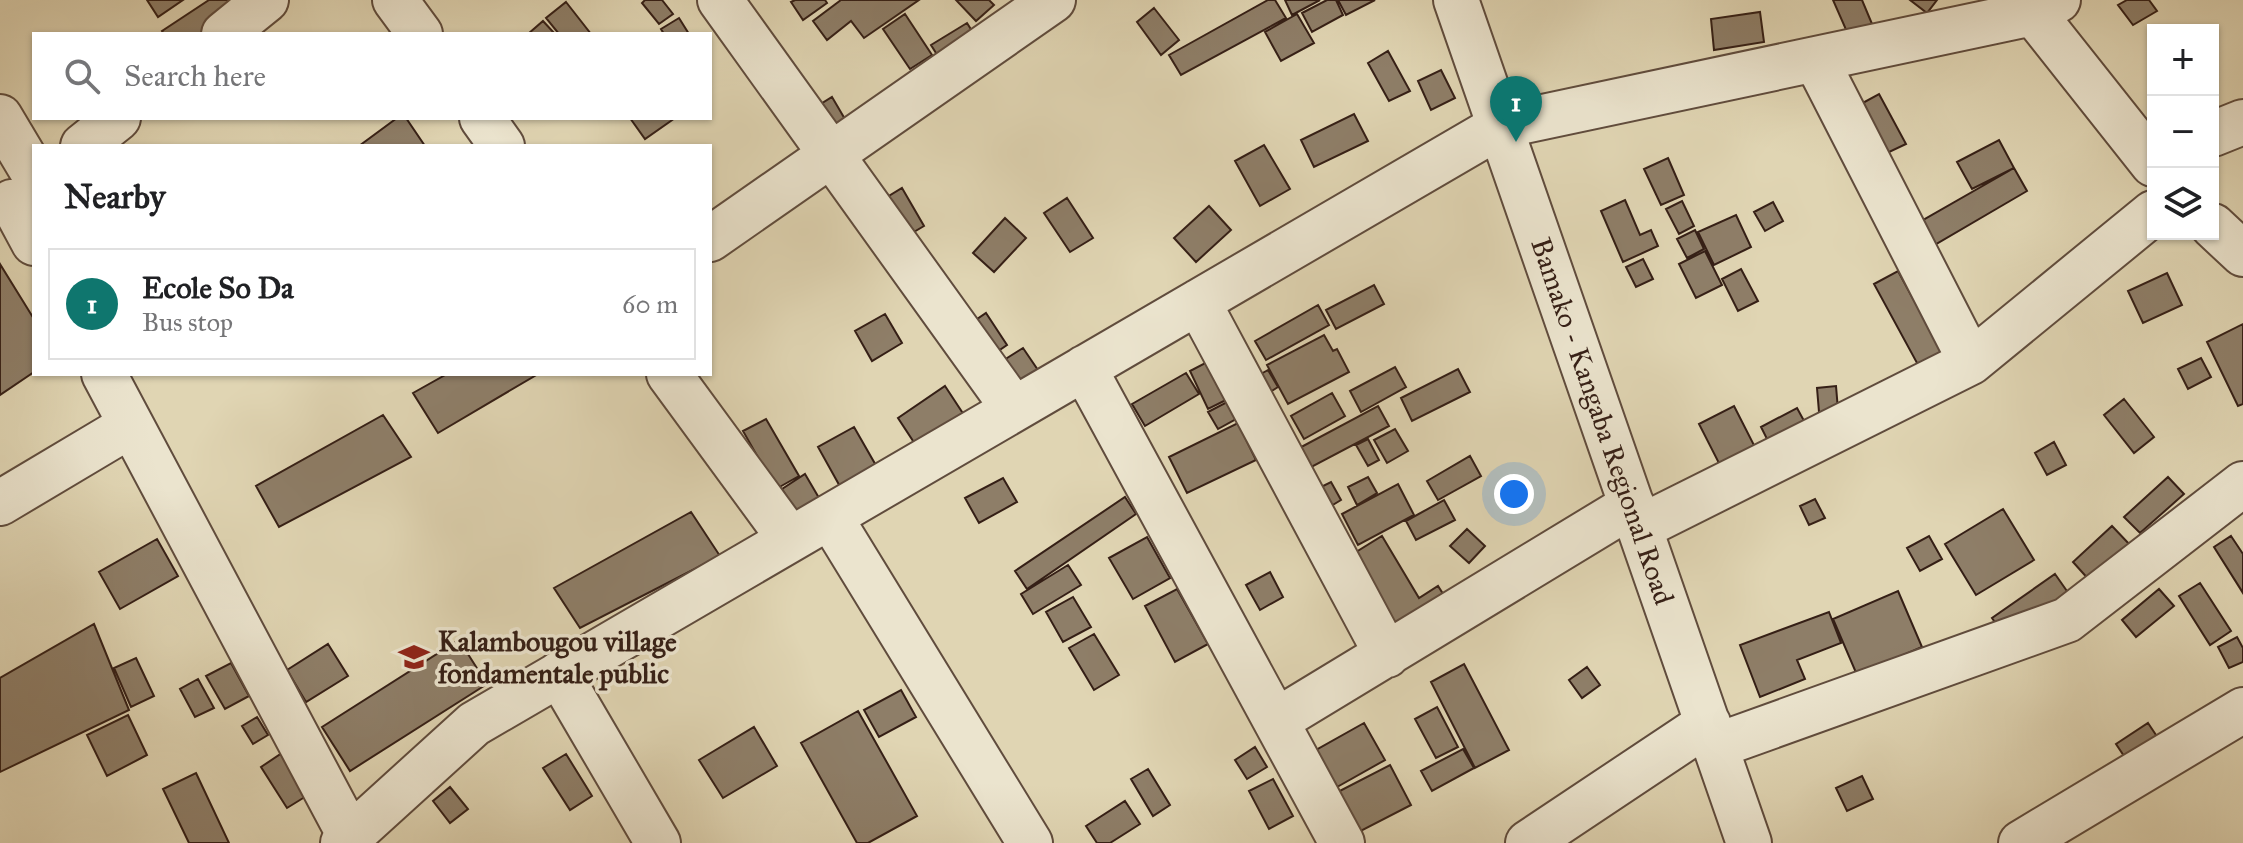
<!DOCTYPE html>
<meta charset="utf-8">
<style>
:root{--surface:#fff;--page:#f6f6f6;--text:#202124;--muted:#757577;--line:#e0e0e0;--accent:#0f766e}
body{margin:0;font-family:"IM FELL Great Primer",serif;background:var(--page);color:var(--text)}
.controls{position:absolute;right:24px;top:24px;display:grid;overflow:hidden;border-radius:0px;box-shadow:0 2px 6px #0004}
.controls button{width:72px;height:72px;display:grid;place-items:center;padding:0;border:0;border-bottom:2px solid var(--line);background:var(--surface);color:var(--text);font:40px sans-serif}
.you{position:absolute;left:1514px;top:494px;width:28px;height:28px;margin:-20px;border:6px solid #fff;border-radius:50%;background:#1a73e8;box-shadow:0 0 0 12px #1a73e833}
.badge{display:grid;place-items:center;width:52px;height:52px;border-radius:50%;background:var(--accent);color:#fff;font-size:26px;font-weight:700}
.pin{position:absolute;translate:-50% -66px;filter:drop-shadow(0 2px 4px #0008)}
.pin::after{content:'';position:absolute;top:42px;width:28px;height:24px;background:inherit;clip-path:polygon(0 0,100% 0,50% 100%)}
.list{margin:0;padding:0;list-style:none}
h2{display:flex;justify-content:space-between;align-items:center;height:104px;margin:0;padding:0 32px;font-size:34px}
h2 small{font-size:26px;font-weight:400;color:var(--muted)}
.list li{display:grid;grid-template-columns:52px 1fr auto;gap:24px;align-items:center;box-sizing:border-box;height:112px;margin:0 16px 16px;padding:0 16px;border:2px solid var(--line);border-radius:0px}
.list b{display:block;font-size:30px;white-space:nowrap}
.list p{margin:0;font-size:26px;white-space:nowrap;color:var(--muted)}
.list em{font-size:26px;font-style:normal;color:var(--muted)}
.icon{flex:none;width:44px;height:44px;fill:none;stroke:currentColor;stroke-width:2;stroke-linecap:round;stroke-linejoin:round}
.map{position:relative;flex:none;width:2243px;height:843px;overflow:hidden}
.search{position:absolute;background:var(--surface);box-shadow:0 2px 6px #0004;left:32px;top:32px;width:680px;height:88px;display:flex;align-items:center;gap:20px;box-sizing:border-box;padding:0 28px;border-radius:0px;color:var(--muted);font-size:30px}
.panel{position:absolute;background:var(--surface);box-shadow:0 2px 6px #0004;left:32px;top:144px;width:680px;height:232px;border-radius:0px}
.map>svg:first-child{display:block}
</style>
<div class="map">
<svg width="2243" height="843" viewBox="0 0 2243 843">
<rect width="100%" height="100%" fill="#e0d5b3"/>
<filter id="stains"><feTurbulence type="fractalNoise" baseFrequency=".0025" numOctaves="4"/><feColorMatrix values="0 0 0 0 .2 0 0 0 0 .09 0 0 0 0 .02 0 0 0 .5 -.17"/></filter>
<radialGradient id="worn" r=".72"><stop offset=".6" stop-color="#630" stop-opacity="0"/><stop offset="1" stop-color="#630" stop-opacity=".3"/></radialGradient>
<path fill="#8e7e68" stroke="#351f16" stroke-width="2" d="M147 0H183L158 17Z
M209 0H252L201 34H164L162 31Z
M645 0H662L673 14 659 24 642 3Z
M795 0H825L827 3 803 20 791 2Z
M841 0H919L864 38 851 21 827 40 813 21Z
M956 0H989L994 5 976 21Z
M1268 0H1275L1286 18 1181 75 1169 55Z
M1285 0H1320L1292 15Z
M1327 0H1336L1343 15 1312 32 1302 13Z
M1338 0H1375L1346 15Z
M1833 0H1862L1875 31 1851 41Z
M1910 0H1937L1927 13Z
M2127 0H2149L2157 11 2133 25 2118 5Z
M566 2 591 34H559L546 18Z
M1154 8 1179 40 1161 55 1137 22Z
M1760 12 1764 42 1714 50 1711 19Z
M905 14 932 55 910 69 883 29Z
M1297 14 1314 43 1281 61 1265 32Z
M679 18 689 34H664L661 29Z
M543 21 555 34H528Z
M967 23 982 47 946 69 931 45Z
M1388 51 1410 91 1389 101 1368 63Z
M1441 70 1455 98 1431 110 1418 81Z
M1879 94 1906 144 1885 154 1859 105Z
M832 97 849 126 828 139 811 110Z
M1354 114 1368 141 1314 167 1301 140Z
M397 118H406L425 146H359Z
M630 118H675L645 139Z
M1999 140 2014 168 1972 189 1957 162Z
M1264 145 1290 189 1260 206 1235 161Z
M1668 158 1684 195 1661 205 1644 169Z
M2014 168 2027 191 1931 247 1918 223Z
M902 188 924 226 895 243 874 205Z
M1067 198 1093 238 1070 252 1044 213Z
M1625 200 1640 235 1651 230 1658 246 1623 262 1601 211Z
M1682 201 1694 226 1679 234 1666 209Z
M1773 202 1783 221 1765 231 1754 212Z
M1209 206 1231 230 1196 262 1174 238Z
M1736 215 1751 247 1714 265 1698 232Z
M1005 218 1026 238 994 272 973 253Z
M1695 230 1704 249 1687 258 1677 239Z
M1705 251 1722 285 1696 298 1679 264Z
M1643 259 1653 279 1636 287 1626 267Z
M0 264 34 319V372L0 395Z
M1741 269 1758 301 1738 311 1722 279Z
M1898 271 1947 361 1923 374 1874 284Z
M2167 273 2182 305 2143 323 2128 291Z
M1374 285 1384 304 1336 329 1326 310Z
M1318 305 1329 325 1266 360 1255 341Z
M986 313 1007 345 985 360 964 328Z
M885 314 902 343 872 361 855 331Z
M2243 324V404L2238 406 2207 342Z
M1324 335 1333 351 1337 349 1349 372 1288 404 1267 365Z
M1023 348 1042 376 1023 388 1004 360Z
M2201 358 2211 377 2188 389 2178 369Z
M1211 360 1230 398 1208 409 1190 371Z
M1395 367 1406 387 1361 412 1350 391Z
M1458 369 1470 392 1412 421 1401 398Z
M1268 370 1278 387 1261 398 1250 380Z
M1186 373 1199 394 1145 426 1132 404Z
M447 374H538L438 433 413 393Z
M945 386 966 418 919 450 898 418Z
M1836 386 1839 422 1820 424 1817 388Z
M1332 393 1345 416 1304 439 1291 416Z
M2124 399 2154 437 2134 453 2104 415Z
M1227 402 1236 419 1218 429 1208 412Z
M1378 406 1389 426 1300 473 1290 453Z
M1734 406 1760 457 1725 475 1699 424Z
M1797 408 1809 430 1772 449 1761 427Z
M383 415 411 457 279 527 256 486Z
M766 419 799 476 776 489 743 431Z
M1238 423 1256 460 1187 493 1169 457Z
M854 427 878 469 842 490 818 447Z
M1395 429 1408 451 1387 463 1374 440Z
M1368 439 1379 460 1368 466 1356 445Z
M2054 442 2066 465 2047 475 2035 453Z
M1470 456 1481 476 1438 500 1427 481Z
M805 474 829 515 806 529 782 489Z
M1368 477 1377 493 1357 505 1348 487Z
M2168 477 2184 494 2140 533 2124 517Z
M1003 478 1017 502 979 523 965 498Z
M1331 482 1341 500 1326 509 1315 490Z
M1398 484 1414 515 1358 545 1342 514Z
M1125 497 1136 514 1027 589 1015 571Z
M1815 499 1825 518 1809 525 1800 506Z
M1444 500 1455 520 1416 540 1406 521Z
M2003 509 2034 560 1976 595 1945 544Z
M691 512 720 556 580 628 554 588Z
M2112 526 2131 546 2091 582 2073 562Z
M1467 529 1485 546 1469 563 1450 546Z
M1382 536 1419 598 1438 586 1452 608 1399 641 1348 557Z
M1929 536 1942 559 1920 571 1907 548Z
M2231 536 2243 554V593L2214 547Z
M1147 537 1170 578 1133 599 1109 558Z
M157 539 178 576 120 609 99 572Z
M1068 565 1081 585 1033 614 1021 594Z
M1270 572 1283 597 1260 610 1246 585Z
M2055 574 2076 604 2013 648 1992 618Z
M2200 583 2231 631 2210 645 2179 596Z
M1177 589 1208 644 1175 662 1145 606Z
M2159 589 2174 606 2136 637 2122 620Z
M1898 591 1922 647 1857 675 1833 619Z
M1073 597 1091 627 1063 642 1046 612Z
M1829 612 1841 643 1797 660 1805 679 1760 697 1740 645Z
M94 624 129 710 0 772V678Z
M1094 634 1119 675 1094 690 1069 648Z
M2237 637 2243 648V662L2229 668 2218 647Z
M459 640 487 684 350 771 322 727Z
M328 644 348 676 306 702 287 670Z
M136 658 154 696 131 707 114 668Z
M231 663 249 696 225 709 206 676Z
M1464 664 1509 750 1475 768 1431 682Z
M1587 667 1600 685 1582 698 1569 680Z
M198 679 214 708 195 717 180 689Z
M901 690 916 717 879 737 864 710Z
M1437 707 1458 747 1436 758 1415 719Z
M858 711 917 816 868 843H857L801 743Z
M128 715 147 755 107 776 87 735Z
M257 717 268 735 253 744 242 726Z
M1364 723 1385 760 1330 791 1309 754Z
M2148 723 2162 744 2130 765 2116 744Z
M754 727 777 766 723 798 699 760Z
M1255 747 1267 767 1247 779 1235 760Z
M1463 749 1474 768 1432 791 1421 771Z
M282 753 308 795 287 808 261 767Z
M566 754 592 796 570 810 543 768Z
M1390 765 1411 805 1351 836 1330 796Z
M1148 769 1170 805 1153 816 1131 779Z
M196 773 229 843H189L163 789Z
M1862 776 1873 799 1847 811 1836 788Z
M1273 779 1293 816 1269 829 1249 791Z
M450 787 468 809 450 823 433 801Z
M1125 801 1140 824 1110 843H1097L1086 826Z"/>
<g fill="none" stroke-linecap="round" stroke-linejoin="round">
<g stroke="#604c3d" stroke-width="48">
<path id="minor" d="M395 0 420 34
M720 0 1014 409
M1456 0 1749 843
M2023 0 2153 164
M224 34 266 0
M1816 60 1971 362
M0 117 34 174
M482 118 502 146
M2213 134 2243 122
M83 146 118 118
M12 202 34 243
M2213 226 2243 254
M710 239 1053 0
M1198 302 1387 655
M1084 368 1342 843
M104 374 350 836
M669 374 790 539
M0 503 131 425
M830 517 1030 843
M1639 528 1971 362 2153 213
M559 674 658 843
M1276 721 1632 505
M1716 746 2067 620 2243 484
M343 843 474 724 1500 126 2033 13 2058 0
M1528 843 1708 723
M2021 843 2243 710"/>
</g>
<use href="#minor" stroke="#ebe4ce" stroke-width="44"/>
</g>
<defs>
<g id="school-bare" transform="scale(2.4)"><path d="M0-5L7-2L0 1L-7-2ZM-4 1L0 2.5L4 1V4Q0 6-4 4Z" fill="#8f2418" stroke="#ebe4ce" stroke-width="2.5" paint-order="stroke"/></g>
</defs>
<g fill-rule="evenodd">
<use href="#school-bare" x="414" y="657"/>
</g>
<g text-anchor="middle" stroke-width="7" stroke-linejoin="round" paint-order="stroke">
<g font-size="28" fill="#351f16" stroke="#ebe4ce">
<text transform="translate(1603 421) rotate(71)" y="10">Bamako - Kangaba Regional Road</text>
</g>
<g font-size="28" font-weight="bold" fill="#351f16" stroke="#ebe4ce" text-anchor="start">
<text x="438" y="651">Kalambougou village<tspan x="438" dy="32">fondamentale public</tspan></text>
</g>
</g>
<rect width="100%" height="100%" filter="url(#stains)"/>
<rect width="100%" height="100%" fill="url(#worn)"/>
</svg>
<div class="controls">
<button>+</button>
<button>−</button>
<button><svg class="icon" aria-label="layers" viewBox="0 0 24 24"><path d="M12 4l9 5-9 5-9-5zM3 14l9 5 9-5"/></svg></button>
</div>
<div class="you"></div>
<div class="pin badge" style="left:1516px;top:142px">1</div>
<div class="search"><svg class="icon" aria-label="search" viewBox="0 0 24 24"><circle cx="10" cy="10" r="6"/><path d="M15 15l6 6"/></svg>Search here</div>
<section class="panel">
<h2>Nearby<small></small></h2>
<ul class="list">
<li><span class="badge">1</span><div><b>Ecole So Da</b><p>Bus stop</p></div><em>60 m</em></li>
</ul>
</section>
</div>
